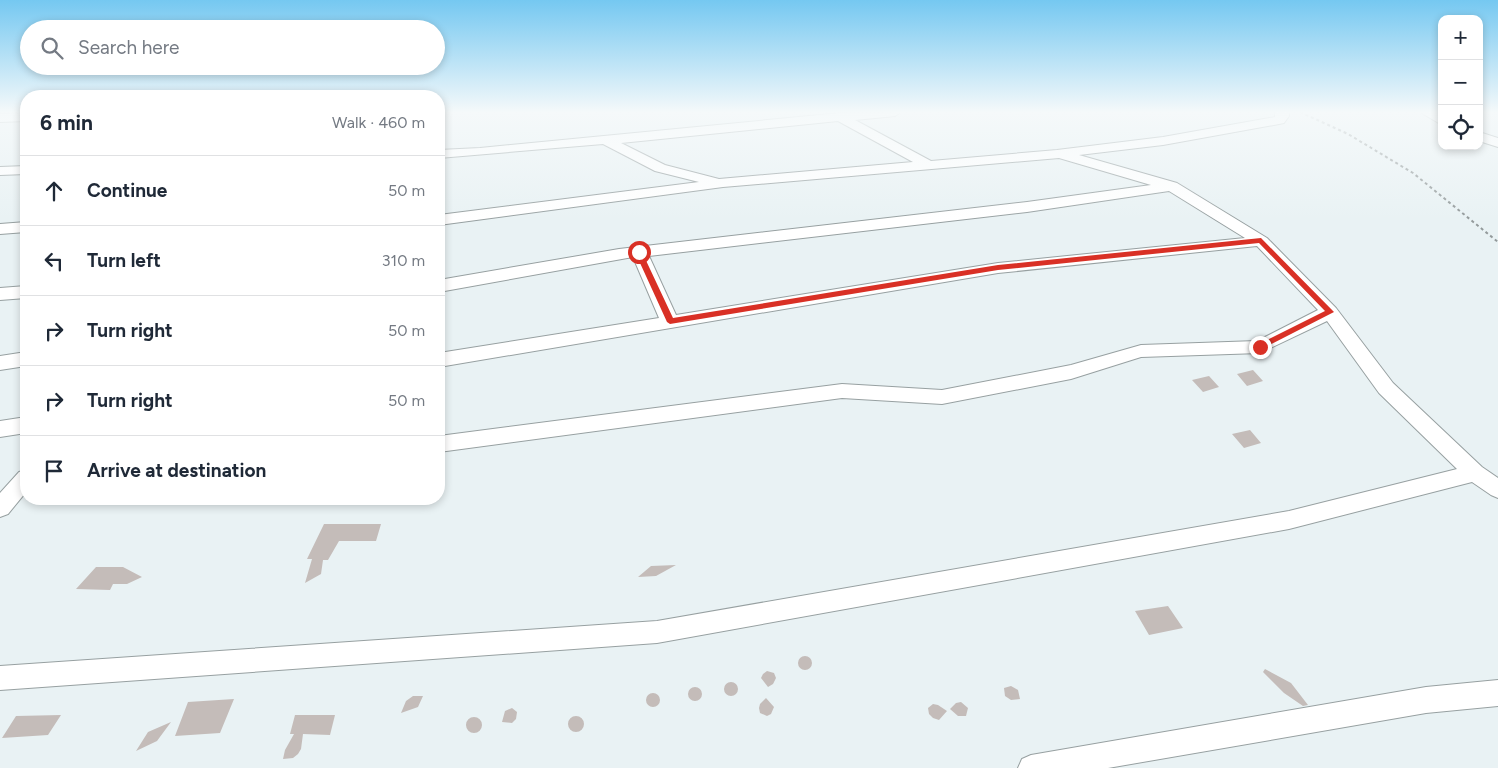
<!DOCTYPE html>
<meta charset="utf-8">
<style>
:root{--surface:#fff;--page:#f6f6f7;--text:#1f2937;--muted:#747a83;--line:#e0e1e3}
body{margin:0;font-family:Figtree,sans-serif;background:var(--page);color:var(--text)}
.controls{position:absolute;right:15px;top:15px;display:grid;overflow:hidden;border-radius:10px;box-shadow:0 2px 8px #0003}
.controls button{width:45px;height:45px;display:grid;place-items:center;padding:0;border:0;border-bottom:1px solid var(--line);background:var(--surface);color:var(--text);font:25px sans-serif}
.stop{position:absolute;width:15px;height:15px;margin:-11px;border:4px solid #d93025;border-radius:50%;background:#fff}
.stop.end{background:#d93025;border-color:#fff;box-shadow:0 1px 5px #0008}
.list{margin:0;padding:0;list-style:none}
h2{display:flex;justify-content:space-between;align-items:center;height:65px;margin:0;padding:0 20px;font-size:21px}
h2 small{font-size:16px;font-weight:400;color:var(--muted)}
.list li{display:grid;grid-template-columns:32px 1fr auto;gap:15px;align-items:center;box-sizing:border-box;height:70px;padding:0 20px;border-top:1px solid var(--line)}
.list b{display:block;font-size:19px;white-space:nowrap}
.list em{font-size:16px;font-style:normal;color:var(--muted)}
.icon{flex:none;width:28px;height:28px;fill:none;stroke:currentColor;stroke-width:2;stroke-linecap:round;stroke-linejoin:round}
.map{position:relative;flex:none;width:1498px;height:768px;overflow:hidden}
.search{position:absolute;background:var(--surface);box-shadow:0 2px 8px #0003;left:20px;top:20px;width:425px;height:55px;display:flex;align-items:center;gap:12px;box-sizing:border-box;padding:0 18px;border-radius:28px;color:var(--muted);font-size:19px}
.panel{position:absolute;background:var(--surface);box-shadow:0 2px 8px #0003;left:20px;top:90px;width:425px;height:415px;border-radius:20px}
.map>svg:first-child{display:block}
</style>
<div class="map">
<svg width="1498" height="768" viewBox="0 0 1498 768">
<rect width="100%" height="100%" fill="#e9f2f4"/>
<path fill="#c4bcb9" d="M1253 370 1263 381 1247 386 1237 374Z
M1209 376 1219 387 1203 392 1192 380Z
M1250 430 1261 443 1244 448 1232 434Z
M324 524H381L376 541H339L328 560H323L321 574 305 583 312 559H307Z
M676 565 656 576 638 577 651 566Z
M96 567H123L142 577 127 584H113L110 590 76 589Z
M1168 606 1183 628 1149 635 1135 611Z
M798 663a7 7 0 1 1 14 0a7 7 0 1 1-14 0Z
M1265 669 1291 683 1308 705 1303 706 1284 693 1263 672Z
M767 671 774 673 776 678 773 684 768 687 761 678 763 674Z
M724 689a7 7 0 1 1 14 0a7 7 0 1 1-14 0Z
M1011 686 1018 690 1020 699 1011 700 1005 696 1004 688Z
M688 694a7 7 0 1 1 14 0a7 7 0 1 1-14 0Z
M646 700a7 7 0 1 1 14 0a7 7 0 1 1-14 0Z
M413 696H423L418 707 401 713 406 701Z
M766 698 774 707 771 714 767 716 760 713 759 708 760 704Z
M234 699 220 733 175 736 188 702Z
M961 702 968 708 966 716H958L950 709 956 703Z
M933 704 938 705 947 711 939 720 933 718 929 714 928 708Z
M512 708 517 712 516 719 512 723 502 722 505 711Z
M61 715 48 735 2 738 16 716Z
M295 715H335L330 735 303 734 301 749 298 754 293 758 283 759 285 750 294 734H290Z
M568 724a8 8 0 1 1 16 0a8 8 0 1 1-16 0Z
M466 725a8 8 0 1 1 16 0a8 8 0 1 1-16 0Z
M171 722 157 741 136 751 148 732Z"/>
<g fill="none" stroke-linecap="round" stroke-linejoin="round">
<g stroke="#97a0a1" stroke-width="2">
<path id="minor" d="M901 112 895 116 855 120 931 161 1057 150 1163 137 1275 117V112H1289V116L1284 123 1279 124 1163 145 1079 155 1177 183 1267 238 1336 308 1393 383 1482 467 1498 478V498L1491 495 1472 482 1289 529 657 643 0 690V666L657 621 1289 511 1457 469 1379 393 1327 321 1260 353 1141 357 1071 379 942 404 842 398 439 452V436L842 384 942 390 1071 365 1141 345 1257 341 1318 310 1257 246 998 273 439 367V353L659 318 633 257 439 292V280L619 249 1027 202 1151 185 1059 158 723 187 439 225V215L699 182 655 171 603 144 439 158V150L480 148 840 113ZM838 121 913 162 719 179 665 165 621 143ZM1169 191 1245 238 998 263 676 315 649 256 1027 212Z
M1420 112H1436L1442 115V125Z
M26 113V121L0 122V114Z
M1479 132 1498 138V147L1479 141Z
M26 166V174L0 175V167Z
M26 222V232L0 234V224Z
M26 286V298L0 300V288Z
M26 352V366L0 370V356Z
M26 417V433L0 437V421Z
M26 470V492L8 514 0 517V493L19 472Z
M1498 680V706L1426 713 1108 768H1018L1022 759 1031 755 1426 687Z"/>
</g>
<path stroke="#939a9b" stroke-width="2" stroke-dasharray="3 3" stroke-linecap="butt" d="M1300 112 1348 134 1413 173 1498 242"/>
<use href="#minor" fill="#fff" fill-rule="evenodd"/>
</g>
<linearGradient id="sky" x2="0" y2="1"><stop stop-color="#75c8f1"/><stop offset="0.51" stop-color="#f5f9fa"/><stop offset="1" stop-color="#f5f9fa" stop-opacity="0"/></linearGradient>
<rect width="1498" height="220" fill="url(#sky)"/>
<path fill="#d93025" d="M1261 238 1334 312 1260 350 1256 347 1257 345 1325 311 1259 243 998 270 670 324 667 322 635 252 639 250 642 252 673 318 998 265Z"/>
</svg>
<div class="controls">
<button>+</button>
<button>−</button>
<button><svg class="icon" aria-label="locate" viewBox="0 0 24 24"><circle cx="12" cy="12" r="6"/><path d="M12 2v4M12 18v4M2 12h4M18 12h4"/></svg></button>
</div>
<div class="stop" style="left:639px;top:252px"></div>
<div class="stop end" style="left:1260px;top:347px"></div>
<div class="search"><svg class="icon" aria-label="search" viewBox="0 0 24 24"><circle cx="10" cy="10" r="6"/><path d="M15 15l6 6"/></svg>Search here</div>
<section class="panel">
<h2>6 min<small>Walk · 460 m</small></h2>
<ul class="list">
<li><svg class="icon" aria-label="ahead" viewBox="0 0 24 24"><path d="M12 20V5M6 11l6-6 6 6"/></svg><div><b>Continue</b></div><em>50 m</em></li>
<li><svg class="icon" aria-label="left" viewBox="0 0 24 24"><path d="M17 20v-9H6M10 6l-5 5 5 5"/></svg><div><b>Turn left</b></div><em>310 m</em></li>
<li><svg class="icon" aria-label="right" viewBox="0 0 24 24"><path d="M7 20v-9h11M14 6l5 5-5 5"/></svg><div><b>Turn right</b></div><em>50 m</em></li>
<li><svg class="icon" aria-label="right" viewBox="0 0 24 24"><path d="M7 20v-9h11M14 6l5 5-5 5"/></svg><div><b>Turn right</b></div><em>50 m</em></li>
<li><svg class="icon" aria-label="arrive" viewBox="0 0 24 24"><path d="M6 21V4h12l-3 4 3 4H6"/></svg><div><b>Arrive at destination</b></div></li>
</ul>
</section>
</div>
